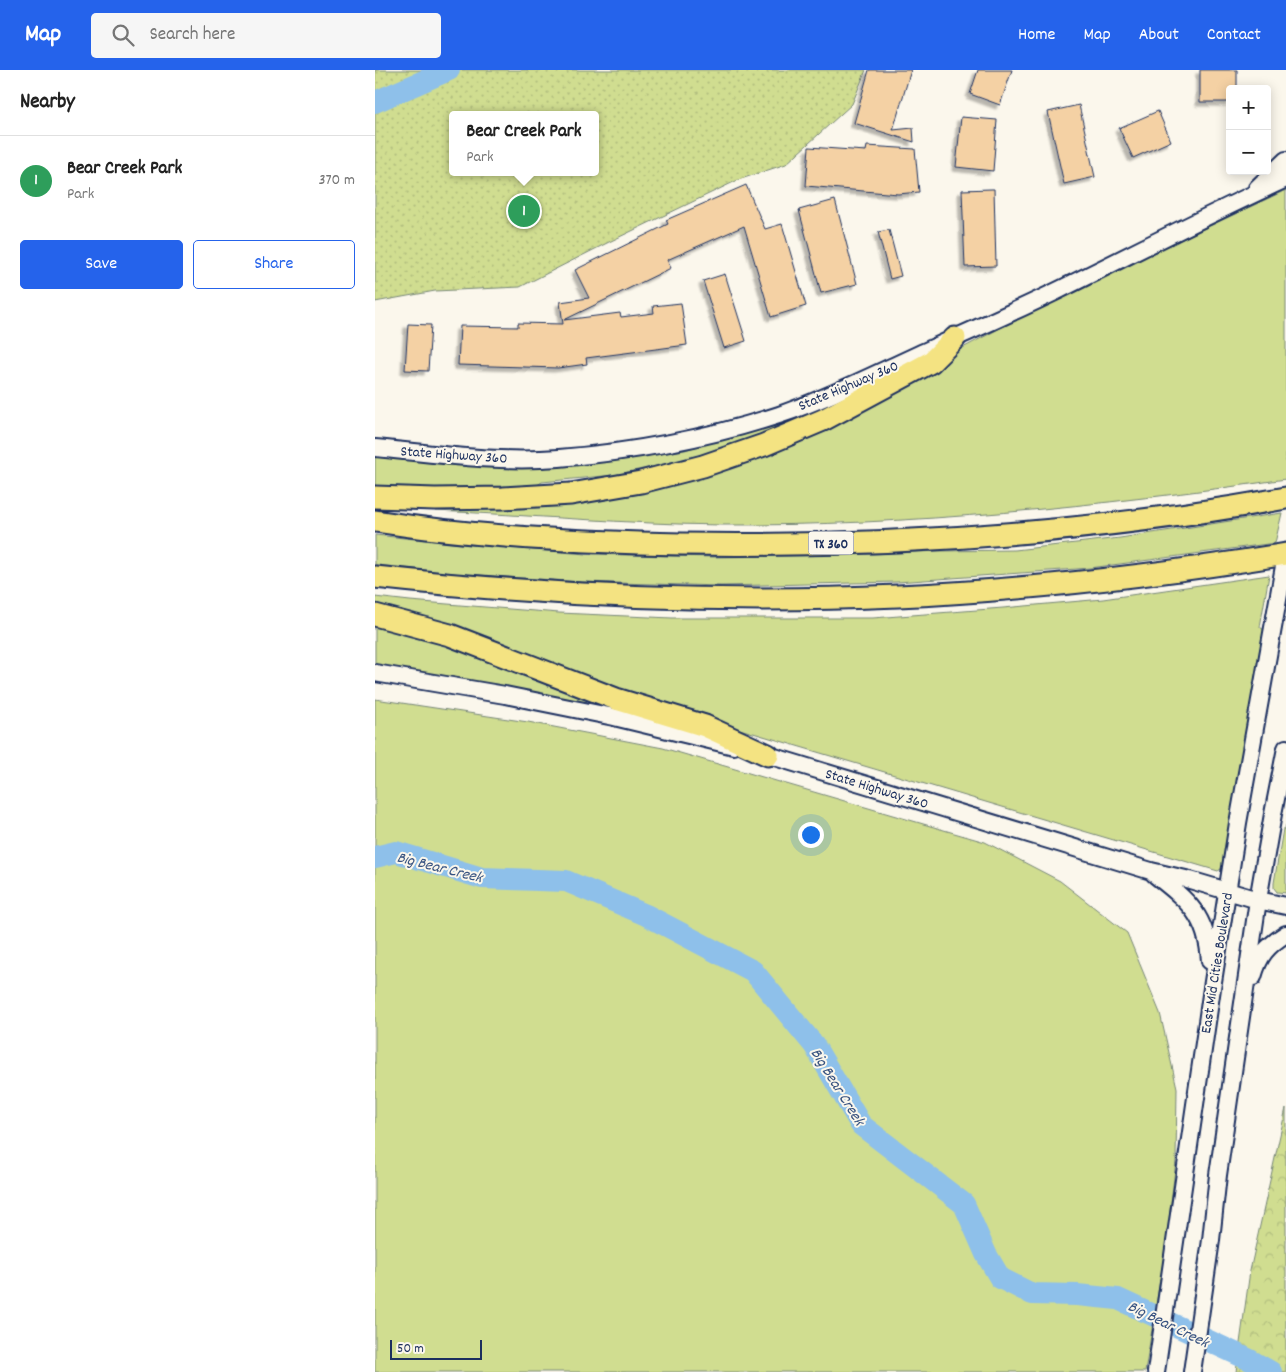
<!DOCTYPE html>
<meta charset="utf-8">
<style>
:root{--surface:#fff;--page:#f6f6f6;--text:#222;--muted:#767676;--line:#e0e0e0;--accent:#2563eb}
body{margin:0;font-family:Dekko,sans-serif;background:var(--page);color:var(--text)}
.controls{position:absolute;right:15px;top:15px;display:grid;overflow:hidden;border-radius:5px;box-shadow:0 2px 12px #0003}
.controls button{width:45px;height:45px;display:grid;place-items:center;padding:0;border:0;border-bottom:1px solid var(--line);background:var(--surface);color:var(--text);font:25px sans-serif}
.scale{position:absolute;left:15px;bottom:12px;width:92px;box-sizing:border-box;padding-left:5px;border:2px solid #1b2f5e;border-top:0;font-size:14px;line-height:18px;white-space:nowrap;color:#1b2f5e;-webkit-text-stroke:4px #fbf7ec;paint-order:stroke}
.you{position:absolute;left:435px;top:764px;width:18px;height:18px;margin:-12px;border:4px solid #fff;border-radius:50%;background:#1a73e8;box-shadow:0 0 0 8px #1a73e833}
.badge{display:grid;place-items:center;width:32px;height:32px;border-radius:50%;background:var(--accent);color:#fff;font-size:16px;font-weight:700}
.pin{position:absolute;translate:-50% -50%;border:2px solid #fff;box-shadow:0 1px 5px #0006}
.popup{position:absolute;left:74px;top:41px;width:150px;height:65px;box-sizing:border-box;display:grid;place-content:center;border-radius:5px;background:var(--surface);filter:drop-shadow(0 1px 4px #0005);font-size:16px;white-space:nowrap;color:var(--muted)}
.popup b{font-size:19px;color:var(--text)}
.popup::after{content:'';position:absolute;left:50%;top:100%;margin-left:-10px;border:10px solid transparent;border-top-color:var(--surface)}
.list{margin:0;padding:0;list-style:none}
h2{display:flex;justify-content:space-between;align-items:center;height:65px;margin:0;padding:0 20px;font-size:21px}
h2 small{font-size:16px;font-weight:400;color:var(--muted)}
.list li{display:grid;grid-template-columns:32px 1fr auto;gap:15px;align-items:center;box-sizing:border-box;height:90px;padding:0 20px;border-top:1px solid var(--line)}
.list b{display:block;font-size:19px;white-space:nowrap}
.list p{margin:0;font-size:16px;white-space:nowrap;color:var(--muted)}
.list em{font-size:16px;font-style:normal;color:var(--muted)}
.actions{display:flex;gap:10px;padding:15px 20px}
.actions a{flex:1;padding:11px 0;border:1px solid var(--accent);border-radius:5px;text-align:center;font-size:18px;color:var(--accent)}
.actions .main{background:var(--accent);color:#fff}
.icon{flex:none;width:28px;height:28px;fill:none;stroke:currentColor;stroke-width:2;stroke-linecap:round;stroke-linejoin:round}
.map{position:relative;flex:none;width:911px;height:1302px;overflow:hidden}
header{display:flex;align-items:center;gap:30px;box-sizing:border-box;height:70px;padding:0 25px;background:var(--accent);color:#fff}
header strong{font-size:24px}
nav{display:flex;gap:28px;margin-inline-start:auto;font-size:18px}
.search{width:350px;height:45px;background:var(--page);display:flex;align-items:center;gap:12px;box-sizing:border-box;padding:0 18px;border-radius:5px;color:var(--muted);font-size:19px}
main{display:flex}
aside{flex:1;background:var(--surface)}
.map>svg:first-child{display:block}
</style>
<header>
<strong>Map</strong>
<div class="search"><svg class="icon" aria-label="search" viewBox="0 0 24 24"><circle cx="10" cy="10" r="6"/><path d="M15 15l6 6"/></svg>Search here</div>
<nav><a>Home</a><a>Map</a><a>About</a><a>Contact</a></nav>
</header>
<main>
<aside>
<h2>Nearby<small></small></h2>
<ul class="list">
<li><span class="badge" style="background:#2e9e5b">1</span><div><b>Bear Creek Park</b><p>Park</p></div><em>370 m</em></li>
</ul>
<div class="actions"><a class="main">Save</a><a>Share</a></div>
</aside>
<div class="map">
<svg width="911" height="1302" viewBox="0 0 911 1302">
<defs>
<pattern id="forest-crowns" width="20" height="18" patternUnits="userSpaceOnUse" patternTransform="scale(1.25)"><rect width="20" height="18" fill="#d0dd90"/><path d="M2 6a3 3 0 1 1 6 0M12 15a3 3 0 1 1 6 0" fill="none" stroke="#b2be7f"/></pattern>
<pattern id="park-dots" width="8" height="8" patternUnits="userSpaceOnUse" patternTransform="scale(1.25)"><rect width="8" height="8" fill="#d0dd90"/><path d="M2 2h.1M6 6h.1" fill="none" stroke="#b2be7f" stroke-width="1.8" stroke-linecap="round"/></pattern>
<filter id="shadow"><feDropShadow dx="-4" dy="4" stdDeviation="1" flood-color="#0004"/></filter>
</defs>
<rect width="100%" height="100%" fill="#fbf7ec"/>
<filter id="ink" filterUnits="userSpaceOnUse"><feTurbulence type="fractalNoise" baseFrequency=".02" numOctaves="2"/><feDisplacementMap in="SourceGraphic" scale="10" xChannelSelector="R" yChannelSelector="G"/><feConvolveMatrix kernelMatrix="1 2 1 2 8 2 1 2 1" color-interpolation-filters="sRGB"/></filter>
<g filter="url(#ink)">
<path fill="#d0dd90" stroke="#768677" d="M911 120V409C724 436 536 456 347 455 251 454 156 445 60 441V434L210 427 486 337 582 281 684 227Z
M442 338 444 341 391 362 343 380 296 393 239 405 167 412 157 418 0 419V387L63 393 170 396 233 392 310 380Z
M907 443 900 473 715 498 522 512 346 516 209 512 87 504 0 495V465L98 475 211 484 339 487 474 485 565 481 640 480 745 468Z
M894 505 885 557 889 560 850 789 848 788 847 794 850 795 849 797 843 801 358 657 0 540V527L35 531 184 543 297 548H498L628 538 728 529Z
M0 552 45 563 213 625 211 633 0 595Z
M0 629 153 652 288 678 610 772 685 811 752 863 785 943 802 1018 801 1091 791 1174 770 1302H0Z
M911 755V823L902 822 899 818V813L908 759H910Z"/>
<path fill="url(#forest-crowns)" stroke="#768677" d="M911 1038V1302H861L875 1201Z"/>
<path fill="url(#park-dots)" stroke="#768677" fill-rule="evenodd" d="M0 0H491L477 34 411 94 363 110 234 172 145 217 60 221 0 232ZM78 45H220V102H78Z"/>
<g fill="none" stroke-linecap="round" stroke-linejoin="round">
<path stroke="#8ec0ea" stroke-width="22" d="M0 32 74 0
M0 787 21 782 107 808 191 811 271 845 378 901 439 975 486 1055 589 1134 611 1184 625 1208 657 1224 702 1225 743 1229 875 1290 896 1302"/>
</g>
<path fill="#f4d1a4" stroke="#1b2f5e" filter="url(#shadow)" d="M494 0H536L518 60 538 58 539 72 479 53Z
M603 0H637L625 35 595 24Z
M825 0H862V19H855V32H825Z
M704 35 720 107 689 114 673 42Z
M783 41 796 71 758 88 744 58Z
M586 47 622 50 618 101 581 97Z
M492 76 540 79 544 122 523 124 431 116 434 77 491 81Z
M371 115 390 159 407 154 431 236 396 247 369 156 292 190 296 198 189 250 245 243 246 247 279 243 278 236 306 233 312 275 211 288 212 294 183 298 83 295 85 256 143 257V253L188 254 185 232 214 228 200 200 293 154 291 150Z
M616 119H619L621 196 590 197 587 120Z
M460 130 482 214 446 223 424 140Z
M514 160 526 206 515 209 503 162Z
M350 204 371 271 349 278 328 211Z
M33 254 56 255 53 301 30 300Z"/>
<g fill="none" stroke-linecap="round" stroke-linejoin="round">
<g stroke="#1b2f5e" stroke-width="20">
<path id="secondary" d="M882 118 911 90
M0 378C61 384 123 393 184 388 258 382 333 368 404 345 454 328 506 301 555 279 598 260 641 241 684 220 759 183 834 144 911 109
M0 603 130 625 239 647 359 676
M383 682 776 801 815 810 883 830 911 836
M779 804C812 830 832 845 835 891
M878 907C884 885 892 876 911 864
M781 1302 837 918 863 753 911 485
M817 1302 836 1170 843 1105 883 830 898 744 911 678"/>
</g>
<g stroke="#1b2f5e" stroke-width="25">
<path id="highway" d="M0 427 60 429 128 428 196 424 266 412 328 396 389 375 448 350 556 292 580 268
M0 451C101 467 204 472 307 474 508 477 713 464 911 428
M0 507C174 526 348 534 523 526 653 520 783 505 911 484
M0 545 75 565 241 629 330 656 393 685"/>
</g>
<use href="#secondary" stroke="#fbf7ec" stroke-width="16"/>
<use href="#highway" stroke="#f4e382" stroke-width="21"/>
</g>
</g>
<g text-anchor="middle" stroke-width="4" stroke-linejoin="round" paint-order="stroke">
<rect fill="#fbf7ec" stroke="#5e6b89" stroke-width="1" x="433.5" y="461.5" width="45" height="23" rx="4"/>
<g font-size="14" font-weight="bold" fill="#1b2f5e">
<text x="456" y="478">TX 360</text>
</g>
<g font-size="15" fill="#1b2f5e" stroke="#fbf7ec">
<text transform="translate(473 315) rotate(-23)" y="5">State Highway 360</text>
<text transform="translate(79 384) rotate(4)" y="5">State Highway 360</text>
<text transform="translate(502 718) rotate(17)" y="5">State Highway 360</text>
<text transform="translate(841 893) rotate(-81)" y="5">East Mid Cities Boulevard</text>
</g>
<g font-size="16" font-style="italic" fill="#385381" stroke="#fbf7ec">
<text transform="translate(65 796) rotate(14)" y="6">Big Bear Creek</text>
<text transform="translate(464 1016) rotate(58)" y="6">Big Bear Creek</text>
<text transform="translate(794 1253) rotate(26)" y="6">Big Bear Creek</text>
</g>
</g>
</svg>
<div class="controls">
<button>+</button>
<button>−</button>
</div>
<div class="scale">50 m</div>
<div class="you"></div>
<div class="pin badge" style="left:149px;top:141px;background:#2e9e5b">1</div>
<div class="popup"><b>Bear Creek Park</b>Park</div>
</div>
</main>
